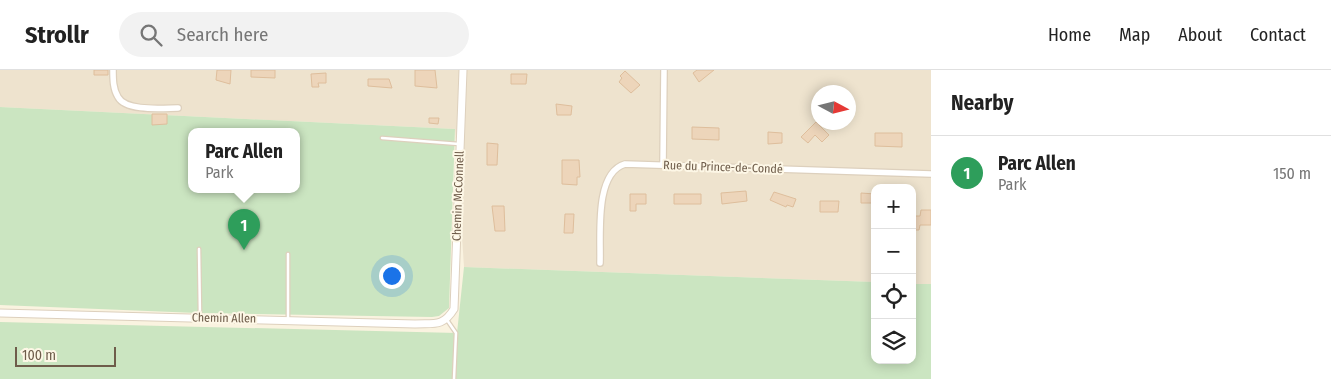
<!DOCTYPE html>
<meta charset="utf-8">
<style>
:root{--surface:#fff;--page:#f2f2f2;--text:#222;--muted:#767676;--line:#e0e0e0;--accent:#2563eb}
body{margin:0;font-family:"Fira Sans Condensed",sans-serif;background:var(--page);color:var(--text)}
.controls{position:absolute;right:15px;bottom:15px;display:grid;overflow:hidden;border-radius:10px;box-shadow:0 2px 12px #0003}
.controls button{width:45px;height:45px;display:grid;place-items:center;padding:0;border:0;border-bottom:1px solid var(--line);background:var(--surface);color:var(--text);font:25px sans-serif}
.compass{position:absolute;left:811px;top:15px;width:45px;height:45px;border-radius:50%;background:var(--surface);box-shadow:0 2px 12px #0003;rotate:97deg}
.scale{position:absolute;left:15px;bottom:12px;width:101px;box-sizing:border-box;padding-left:5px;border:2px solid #6e5c4a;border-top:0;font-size:14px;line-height:18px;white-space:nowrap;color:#6e5c4a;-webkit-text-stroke:4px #fdf7e6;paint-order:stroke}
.you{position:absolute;left:391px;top:205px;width:18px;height:18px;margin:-12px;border:4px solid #fff;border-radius:50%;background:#1a73e8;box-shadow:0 0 0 8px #1a73e833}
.badge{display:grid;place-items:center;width:32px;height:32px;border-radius:50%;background:var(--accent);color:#fff;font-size:16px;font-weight:700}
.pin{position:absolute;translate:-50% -41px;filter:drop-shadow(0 1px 2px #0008)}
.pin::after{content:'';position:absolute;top:26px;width:18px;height:15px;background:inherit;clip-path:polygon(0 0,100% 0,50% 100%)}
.popup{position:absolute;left:188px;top:58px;width:112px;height:65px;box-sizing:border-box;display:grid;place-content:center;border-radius:10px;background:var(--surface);filter:drop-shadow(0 1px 4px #0005);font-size:16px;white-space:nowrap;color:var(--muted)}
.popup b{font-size:19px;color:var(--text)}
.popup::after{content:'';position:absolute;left:50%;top:100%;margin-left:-10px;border:10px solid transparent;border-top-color:var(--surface)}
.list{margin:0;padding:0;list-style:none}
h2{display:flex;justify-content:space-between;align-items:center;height:65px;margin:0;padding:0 20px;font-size:21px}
h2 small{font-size:16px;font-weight:400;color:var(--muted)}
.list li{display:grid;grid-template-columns:32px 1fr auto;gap:15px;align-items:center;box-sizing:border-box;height:75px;padding:0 20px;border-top:1px solid var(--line)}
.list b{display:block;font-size:19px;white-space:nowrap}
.list p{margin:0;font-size:16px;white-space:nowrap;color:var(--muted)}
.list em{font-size:16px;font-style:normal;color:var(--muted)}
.icon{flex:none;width:28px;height:28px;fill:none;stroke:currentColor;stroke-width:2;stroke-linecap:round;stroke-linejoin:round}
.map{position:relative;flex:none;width:931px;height:309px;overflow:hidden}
header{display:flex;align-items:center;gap:30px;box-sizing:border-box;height:70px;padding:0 25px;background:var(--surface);border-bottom:1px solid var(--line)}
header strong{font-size:24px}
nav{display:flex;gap:28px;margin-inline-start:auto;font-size:18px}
.search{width:350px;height:45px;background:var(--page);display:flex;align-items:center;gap:12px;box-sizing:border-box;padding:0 18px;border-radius:28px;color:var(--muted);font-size:19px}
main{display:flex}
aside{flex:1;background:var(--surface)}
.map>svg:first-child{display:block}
</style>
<header>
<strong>Strollr</strong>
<div class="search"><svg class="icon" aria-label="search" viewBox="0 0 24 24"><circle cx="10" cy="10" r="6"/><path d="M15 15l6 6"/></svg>Search here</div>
<nav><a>Home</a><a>Map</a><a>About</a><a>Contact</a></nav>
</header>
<main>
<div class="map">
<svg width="931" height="309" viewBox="0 0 931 309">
<rect width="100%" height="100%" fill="#faf3e0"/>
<path fill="#eee3ce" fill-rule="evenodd" d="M0 0H931V214H912V118H875V212L464 197 455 59 0 37ZM818 22H848V52H818Z"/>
<path fill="#cbe5c1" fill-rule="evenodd" d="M0 37 455 59 449 238 439 246 432 247 197 243 0 235ZM192 61H296V119H192Z
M464 197 875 212V290H912V214H931V309H0V252L457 263Z"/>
<path fill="#edd5ba" stroke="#debe9c" d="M94 0H108V5H94Z
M217 0H231L230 14 216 10Z
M251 0H275V8L251 7Z
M415 0H435L437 18 415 16Z
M697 0H714L699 12 693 3Z
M625 1 640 15 631 23 619 12 622 8 620 6Z
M326 3V13H318L319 17H312L311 4Z
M511 4H527L526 14H511Z
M368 9H389L392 18 368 16Z
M556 34 572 36 571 45H557Z
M152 44H167V54L152 55Z
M429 48H439L438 54 429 53Z
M816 52 829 65 822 72 815 65 808 73 801 67Z
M692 57 719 58V70L692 69Z
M768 62 782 63V73L768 74Z
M875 63H902V77L875 76Z
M487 73 498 74 497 95H487Z
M562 90H579L580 107H577V115L562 114Z
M746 121 747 131 722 134 721 123Z
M774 122 796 129 793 137 787 135 786 137 770 130Z
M861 123 875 124V133H861Z
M630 124H646V134H636V141H630Z
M674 124H701V134H674Z
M820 131H839L838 142H820Z
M492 136H504L505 161H495Z
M921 140H931V155H920L919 160H912L913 146H920Z
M565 144H574L573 163H564Z"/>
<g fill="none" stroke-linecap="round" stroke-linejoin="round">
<g stroke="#ddd0bd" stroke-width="5">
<path id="service" d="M382 68 459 74
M199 179 200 246
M288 184V249
M447 250 456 263 454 309"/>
</g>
<g stroke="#ddd0bd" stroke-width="8">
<path id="minor" d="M113 0C113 9 113 19 118 27 126 42 164 38 178 38
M663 95 664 0
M600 193C601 166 594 103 625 94L931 104"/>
</g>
<g stroke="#ddd0bd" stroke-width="9">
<path id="tertiary" d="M0 243 415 254C434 253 443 257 454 239L463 0"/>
</g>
<use href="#service" stroke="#fff" stroke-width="2.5"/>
<use href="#minor" stroke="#fff" stroke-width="5.5"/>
<use href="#tertiary" stroke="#fff" stroke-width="7"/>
</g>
<g text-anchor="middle" stroke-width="4" stroke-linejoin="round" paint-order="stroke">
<g font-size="12" fill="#6e5c4a" stroke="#fdf7e6">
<text transform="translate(723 97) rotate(2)" y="4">Rue du Prince-de-Condé</text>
<text transform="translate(458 126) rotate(-88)" y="4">Chemin McConnell</text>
<text transform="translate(224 248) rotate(1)" y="4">Chemin Allen</text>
</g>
</g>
</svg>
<div class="controls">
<button>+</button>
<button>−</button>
<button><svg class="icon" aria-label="locate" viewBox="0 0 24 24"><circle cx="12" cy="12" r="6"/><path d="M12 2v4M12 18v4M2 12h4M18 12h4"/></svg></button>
<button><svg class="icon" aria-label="layers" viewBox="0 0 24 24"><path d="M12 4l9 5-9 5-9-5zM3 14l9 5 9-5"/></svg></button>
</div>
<svg class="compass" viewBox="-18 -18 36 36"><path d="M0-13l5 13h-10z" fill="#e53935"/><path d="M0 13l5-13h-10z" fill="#767676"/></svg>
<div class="scale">100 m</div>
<div class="you"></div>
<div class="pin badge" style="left:244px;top:180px;background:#2e9e5b">1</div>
<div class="popup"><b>Parc Allen</b>Park</div>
</div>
<aside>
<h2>Nearby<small></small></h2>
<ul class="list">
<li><span class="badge" style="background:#2e9e5b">1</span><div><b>Parc Allen</b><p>Park</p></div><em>150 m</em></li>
</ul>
</aside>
</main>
